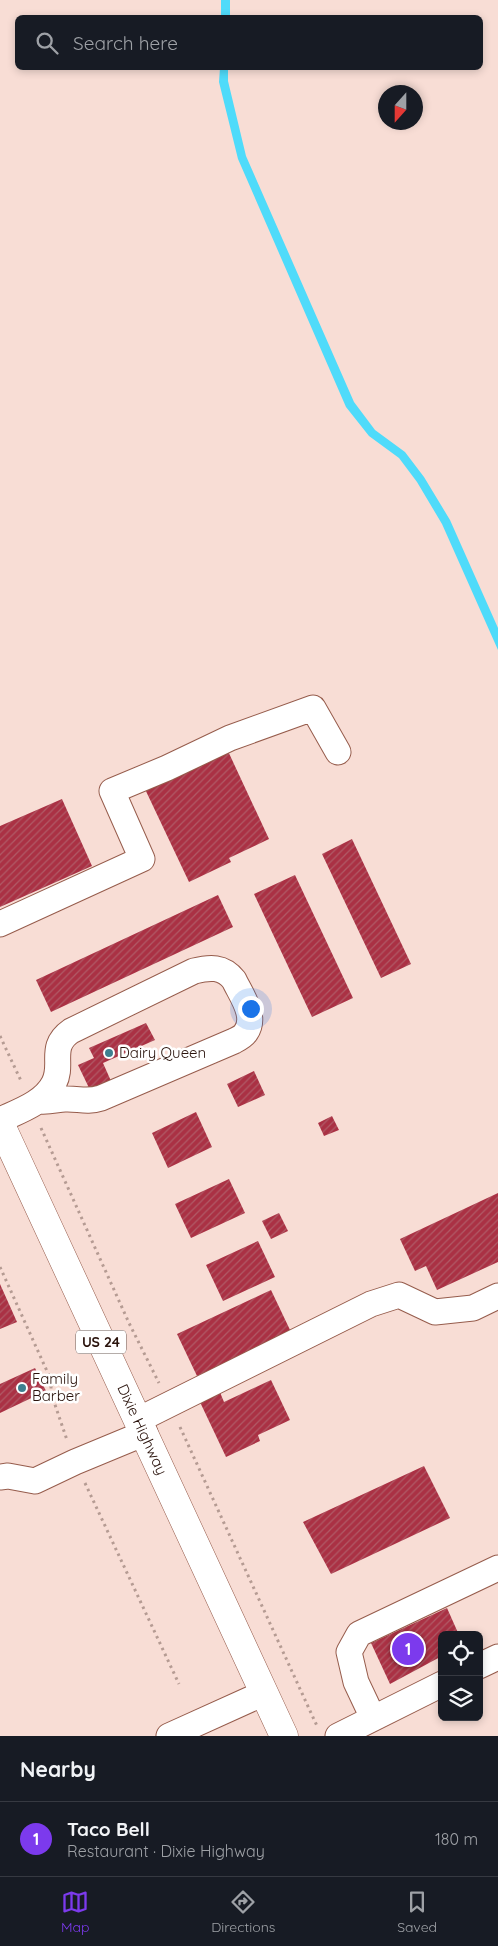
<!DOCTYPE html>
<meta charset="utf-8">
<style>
:root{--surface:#171b24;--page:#242831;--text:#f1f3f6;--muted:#9ea1a6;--line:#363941;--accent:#7c3aed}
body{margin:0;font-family:Quicksand,sans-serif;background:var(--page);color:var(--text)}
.controls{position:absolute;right:15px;bottom:15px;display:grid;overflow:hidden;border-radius:8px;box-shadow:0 2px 8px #0003}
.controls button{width:45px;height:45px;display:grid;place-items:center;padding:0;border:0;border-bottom:1px solid var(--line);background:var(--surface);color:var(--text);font:25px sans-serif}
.compass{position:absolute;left:378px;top:85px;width:45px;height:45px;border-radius:50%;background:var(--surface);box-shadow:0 2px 8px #0003;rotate:201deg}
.you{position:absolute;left:250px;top:1008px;width:18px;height:18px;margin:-12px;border:4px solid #fff;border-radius:50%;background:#1a73e8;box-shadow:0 0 0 8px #1a73e833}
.badge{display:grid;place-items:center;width:32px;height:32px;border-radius:50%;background:var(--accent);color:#fff;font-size:16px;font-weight:700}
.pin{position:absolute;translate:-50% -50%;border:2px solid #fff;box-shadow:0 1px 5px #0006}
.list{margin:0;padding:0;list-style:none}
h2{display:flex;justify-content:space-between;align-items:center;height:65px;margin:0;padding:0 20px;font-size:21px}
h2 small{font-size:16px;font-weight:400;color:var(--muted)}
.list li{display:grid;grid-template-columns:32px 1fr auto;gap:15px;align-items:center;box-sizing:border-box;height:75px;padding:0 20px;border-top:1px solid var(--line)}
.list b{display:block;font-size:19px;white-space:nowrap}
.list p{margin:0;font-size:16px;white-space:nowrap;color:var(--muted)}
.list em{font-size:16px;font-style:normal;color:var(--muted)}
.icon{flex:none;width:28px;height:28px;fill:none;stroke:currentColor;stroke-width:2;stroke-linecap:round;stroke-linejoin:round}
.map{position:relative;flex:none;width:498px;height:1736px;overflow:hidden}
.search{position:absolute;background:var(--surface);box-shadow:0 2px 8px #0003;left:15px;right:15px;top:15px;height:55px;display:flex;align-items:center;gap:12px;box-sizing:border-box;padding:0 18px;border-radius:8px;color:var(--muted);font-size:19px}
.sheet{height:140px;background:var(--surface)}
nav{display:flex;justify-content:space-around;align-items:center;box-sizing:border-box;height:70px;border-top:1px solid var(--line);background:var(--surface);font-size:14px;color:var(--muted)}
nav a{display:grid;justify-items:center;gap:2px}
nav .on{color:var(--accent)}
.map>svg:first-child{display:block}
</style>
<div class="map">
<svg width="498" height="1736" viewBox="0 0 498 1736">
<defs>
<pattern id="building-hatch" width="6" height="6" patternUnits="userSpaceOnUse" patternTransform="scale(1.25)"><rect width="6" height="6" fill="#aa3144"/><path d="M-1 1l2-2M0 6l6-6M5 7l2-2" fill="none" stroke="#b05a66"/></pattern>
</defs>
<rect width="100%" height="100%" fill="#f8ddd5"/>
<path fill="#4fdbfa" d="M221 0H230V17H221Z
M220 68H228V81L246 156 354 402 375 430 405 452 424 477 450 520 498 628V650L442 524 417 482 399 458 369 436 346 407 238 159 219 82Z"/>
<path fill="url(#building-hatch)" d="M227 749 269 839 229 858 231 862 189 882 144 787Z
M62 799 92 866 0 907V826Z
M352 839 411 964 381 978 322 854Z
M295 875 353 998 312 1017 254 894Z
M218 895 233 927 51 1012 36 980Z
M146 1023 155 1040 103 1063 111 1081 90 1090 78 1065 94 1058 89 1048Z
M254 1071 265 1095 238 1107 227 1084Z
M196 1112 212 1147 168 1168 152 1133Z
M332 1116 339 1130 324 1136 318 1123Z
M229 1179 245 1213 191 1238 175 1204Z
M498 1193V1262L437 1290 426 1266 415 1271 400 1239Z
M279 1213 288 1231 271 1239 262 1221Z
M258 1241 275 1277 223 1301 206 1265Z
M0 1284 17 1322 0 1329Z
M271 1290 291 1332 197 1376 177 1334Z
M35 1368 46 1391 0 1413V1384Z
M271 1380 290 1420 258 1435 260 1441 226 1457 199 1400 219 1390 224 1402Z
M424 1466 450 1518 331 1574 303 1522Z
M447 1608 459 1635H442V1656L390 1684 371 1643Z"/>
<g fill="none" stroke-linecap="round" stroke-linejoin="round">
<g stroke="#965c4c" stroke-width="27">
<path id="minor" d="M0 924 142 859 112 791 167 768 230 738 313 708 338 752
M0 1120C19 1111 44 1103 54 1083 64 1064 48 1047 71 1031L194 971C210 967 223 966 234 980 241 995 257 1016 246 1032 244 1036 238 1039 234 1041L101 1098C85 1103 79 1098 64 1099 55 1100 48 1102 39 1101
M138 1420 371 1304 399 1295 435 1312 473 1308 498 1296
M0 1477 8 1476 35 1481 75 1462 145 1433
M479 1666 498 1657
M373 1718 356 1682 349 1652 359 1634 498 1568
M169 1736 264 1693
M338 1736 442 1684"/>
</g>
<g stroke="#965c4c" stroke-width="29">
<g id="major">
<path id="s1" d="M0 1123 284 1736"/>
</g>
</g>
<path stroke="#b59b93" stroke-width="3" stroke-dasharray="2.5 4" stroke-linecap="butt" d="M0 1036 22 1083
M41 1128 129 1323 159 1383
M0 1267 51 1380V1393L67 1440
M180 1427 317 1726
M85 1483 179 1684"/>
<use href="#minor" stroke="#fff" stroke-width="25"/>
<use href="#major" stroke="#fff" stroke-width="28"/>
</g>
<g fill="#3d8090" stroke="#fff" stroke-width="2">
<circle cx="109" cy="1053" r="5"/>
<circle cx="22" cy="1388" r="5"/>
</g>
<g text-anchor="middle" stroke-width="5" stroke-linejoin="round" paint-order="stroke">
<rect fill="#fff" stroke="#6a5a55" stroke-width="1" x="76" y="1330.5" width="50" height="23" rx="4"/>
<g font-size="14" font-weight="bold" fill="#2a130c">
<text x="101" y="1347">US 24</text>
</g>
<g font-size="15" fill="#2a130c" stroke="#fff" text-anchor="start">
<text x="119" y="1058">Dairy Queen</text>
<text x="32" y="1384">Family<tspan x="32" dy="17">Barber</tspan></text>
</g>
<g font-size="15" fill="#2a130c" stroke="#fff">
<text dy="5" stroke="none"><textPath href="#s1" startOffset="338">Dixie Highway</textPath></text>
</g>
</g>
</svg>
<div class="controls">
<button><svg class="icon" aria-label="locate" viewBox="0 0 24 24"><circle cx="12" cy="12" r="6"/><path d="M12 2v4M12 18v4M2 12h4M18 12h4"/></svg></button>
<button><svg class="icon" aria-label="layers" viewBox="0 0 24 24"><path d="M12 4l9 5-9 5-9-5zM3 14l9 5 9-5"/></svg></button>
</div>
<svg class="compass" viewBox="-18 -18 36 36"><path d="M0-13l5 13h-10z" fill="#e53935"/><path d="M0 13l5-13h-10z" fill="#9ea1a6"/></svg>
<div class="you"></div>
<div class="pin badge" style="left:408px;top:1649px">1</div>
<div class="search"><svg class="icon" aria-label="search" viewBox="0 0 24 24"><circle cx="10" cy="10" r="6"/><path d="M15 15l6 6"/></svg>Search here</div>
</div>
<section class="sheet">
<h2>Nearby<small></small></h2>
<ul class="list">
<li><span class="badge">1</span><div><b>Taco Bell</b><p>Restaurant · Dixie Highway</p></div><em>180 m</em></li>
</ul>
</section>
<nav>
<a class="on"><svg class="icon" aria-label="map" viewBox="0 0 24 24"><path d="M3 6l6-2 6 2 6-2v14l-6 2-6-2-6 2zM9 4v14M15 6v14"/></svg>Map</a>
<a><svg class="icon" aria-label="directions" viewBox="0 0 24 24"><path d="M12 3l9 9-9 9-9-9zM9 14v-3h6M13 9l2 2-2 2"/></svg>Directions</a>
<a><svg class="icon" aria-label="saved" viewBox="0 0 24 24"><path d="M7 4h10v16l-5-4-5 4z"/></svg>Saved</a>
</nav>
